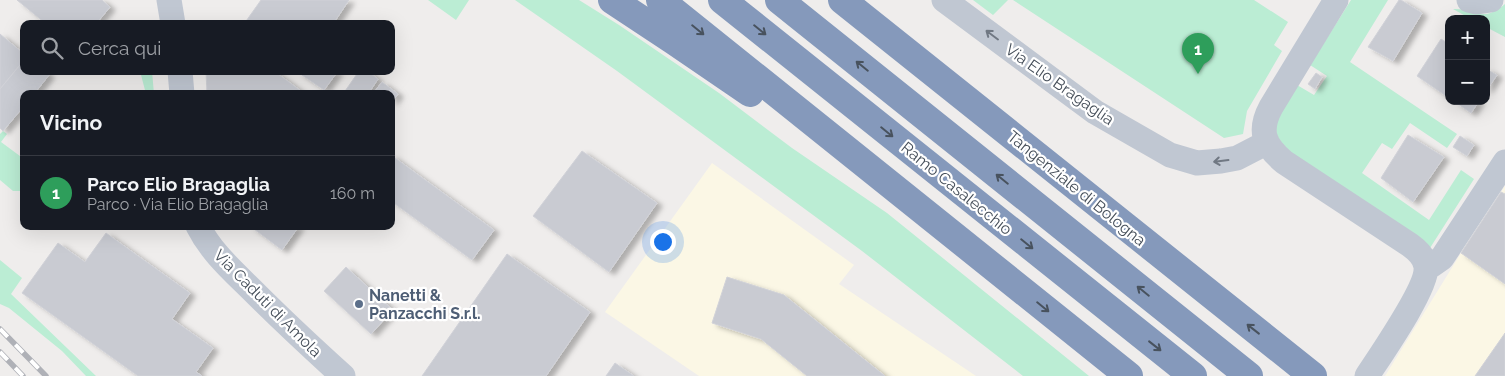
<!DOCTYPE html>
<html lang="it">
<meta charset="utf-8">
<style>
:root{--surface:#171b24;--page:#20242c;--text:#f1f3f6;--muted:#9ea1a6;--line:#363941;--accent:#2563eb}
body{margin:0;font-family:Raleway,sans-serif;background:var(--page);color:var(--text)}
.controls{position:absolute;right:15px;top:15px;display:grid;overflow:hidden;border-radius:10px;box-shadow:0 5px 20px #0002}
.controls button{width:45px;height:45px;display:grid;place-items:center;padding:0;border:0;border-bottom:1px solid var(--line);background:var(--surface);color:var(--text);font:25px sans-serif}
.you{position:absolute;left:662px;top:241px;width:18px;height:18px;margin:-12px;border:4px solid #fff;border-radius:50%;background:#1a73e8;box-shadow:0 0 0 8px #1a73e833}
.badge{display:grid;place-items:center;width:32px;height:32px;border-radius:50%;background:var(--accent);color:#fff;font-size:16px;font-weight:700}
.pin{position:absolute;translate:-50% -41px;filter:drop-shadow(0 1px 2px #0008)}
.pin::after{content:'';position:absolute;top:26px;width:18px;height:15px;background:inherit;clip-path:polygon(0 0,100% 0,50% 100%)}
.list{margin:0;padding:0;list-style:none}
h2{display:flex;justify-content:space-between;align-items:center;height:65px;margin:0;padding:0 20px;font-size:21px}
h2 small{font-size:16px;font-weight:400;color:var(--muted)}
.list li{display:grid;grid-template-columns:32px 1fr auto;gap:15px;align-items:center;box-sizing:border-box;height:75px;padding:0 20px;border-top:1px solid var(--line)}
.list b{display:block;font-size:19px;white-space:nowrap}
.list p{margin:0;font-size:16px;white-space:nowrap;color:var(--muted)}
.list em{font-size:16px;font-style:normal;color:var(--muted)}
.icon{flex:none;width:28px;height:28px;fill:none;stroke:currentColor;stroke-width:2;stroke-linecap:round;stroke-linejoin:round}
.map{position:relative;flex:none;width:1505px;height:376px;overflow:hidden}
.search{position:absolute;background:var(--surface);box-shadow:0 5px 20px #0002;left:20px;top:20px;width:375px;height:55px;display:flex;align-items:center;gap:12px;box-sizing:border-box;padding:0 18px;border-radius:10px;color:var(--muted);font-size:19px}
.panel{position:absolute;background:var(--surface);box-shadow:0 5px 20px #0002;left:20px;top:90px;width:375px;height:140px;border-radius:10px}
.map>svg:first-child{display:block}
</style>
<div class="map">
<svg width="1505" height="376" viewBox="0 0 1505 376">
<defs>
<filter id="shadow"><feDropShadow dx="5.5" dy="3" stdDeviation="2.5" flood-color="#0004"/></filter>
</defs>
<rect width="100%" height="100%" fill="#efedec"/>
<path fill="#fbf7e5" d="M712 163 854 265 839 284 976 376H699L605 312Z
M1505 186V376H1385L1461 253Z"/>
<path fill="#bbedd4" d="M428 0H469L456 20Z
M515 0H579L619 25 719 93 792 148 887 213 1089 376H1023L862 251 617 71Z
M973 0H1008L993 15Z
M1013 0H1254L1288 22 1274 45 1282 51 1247 111 1243 134 1224 138Z
M1351 0H1388L1350 62 1457 134 1447 148 1410 123 1392 149 1382 143 1362 173 1429 220 1461 170 1474 179 1430 248 1291 153C1287 148 1279 141 1277 135 1271 117 1288 98 1297 85L1314 95 1327 76 1310 65Z
M1505 4V37L1486 27V19H1471L1453 9C1476 8 1481 24 1505 4Z
M140 71H152L154 94H146Z
M3 131 7 134 1 142 24 159V191H13L0 180V134Z
M0 260 22 278 11 294 96 376H86L62 351 9 308 0 304Z"/>
<path fill="#c9cbd2" stroke="#d1d2d8" filter="url(#shadow)" d="M17 0H102L110 7 96 24H46Z
M261 0H349L333 24H244Z
M1399 0H1401L1422 13 1393 61 1368 47Z
M0 34 24 54V60L0 89Z
M1441 39 1449 44V98L1417 76Z
M24 60V71H45L49 75 34 94H24V106L3 131 0 128V89Z
M1486 69 1497 75 1486 91Z
M206 71H274L301 91 298 94H207Z
M300 71H338L324 90 299 73Z
M359 71H367L378 79 368 94H343Z
M1316 73 1322 77 1315 89 1308 84Z
M382 82 398 94 391 103V94H373Z
M1454 101H1479L1471 113Z
M1408 135 1444 157 1413 202 1381 178Z
M1460 136 1474 145 1467 156 1453 147Z
M582 151 657 203 609 272 533 216Z
M391 155 494 230 472 260 391 201Z
M1501 192 1505 194V284L1461 253Z
M250 226H299L282 250Z
M106 233 190 293 172 319 213 348 196 372 202 376H138L22 293 58 243 85 262Z
M507 254 590 312 546 376H422Z
M346 267 393 310 371 334 324 291Z
M727 277 784 295 885 376H807L761 339 712 323Z
M1505 333V376H1475Z
M615 363 634 376H606Z"/>
<g fill="none" stroke-linecap="round" stroke-linejoin="round">
<path stroke="#c0c7d2" stroke-width="25" d="M169 0 173 24
M944 0 1095 112 1170 155 1197 163 1221 161 1237 158 1266 143
M1336 0 1271 107C1258 131 1264 145 1284 162L1410 245C1417 250 1425 257 1426 267 1428 287 1380 356 1367 376
M1469 0 1477 2 1491 0
M180 71 182 94
M198 226C211 252 233 271 253 291 282 320 312 348 343 376
M1426 267 1432 265 1442 258 1505 162"/>
<path stroke="#8599bb" stroke-width="28" d="M612 0 674 41 750 93
M660 0 1129 376
M722 0 1193 376
M779 0 1249 376
M842 0 1313 376"/>
<g stroke="#afb1b7" stroke-width="5.5">
<path id="rail" d="M0 329 46 376
M0 352 23 376"/>
</g>
<use href="#rail" stroke="#fff" stroke-width="4" stroke-dasharray="11" stroke-linecap="butt"/>
</g>
<defs><path id="oneway-shaft" d="M-6 0H5M1.5-3L5.5 0L1.5 3" fill="none" stroke-width="1.6" stroke-linecap="round" stroke-linejoin="round" transform="scale(1.25)"/></defs>
<g stroke="#48525e">
<use href="#oneway-shaft" transform="translate(698 30) rotate(39)"/>
<use href="#oneway-shaft" transform="translate(760 30) rotate(39)"/>
<use href="#oneway-shaft" transform="translate(862 66) rotate(-141)"/>
<use href="#oneway-shaft" transform="translate(887 132) rotate(39)"/>
<use href="#oneway-shaft" transform="translate(1002 179) rotate(-141)"/>
<use href="#oneway-shaft" transform="translate(1027 244) rotate(39)"/>
<use href="#oneway-shaft" transform="translate(1143 291) rotate(-141)"/>
<use href="#oneway-shaft" transform="translate(1043 307) rotate(39)"/>
<use href="#oneway-shaft" transform="translate(1253 329) rotate(-142)"/>
<use href="#oneway-shaft" transform="translate(1155 346) rotate(38)"/>
</g>
<g stroke="#707883">
<use href="#oneway-shaft" transform="translate(992 35) rotate(-143)"/>
<use href="#oneway-shaft" transform="translate(1221 161) rotate(173)"/>
</g>
<circle fill="#5c6f8a" stroke="#fff" stroke-width="2" cx="359" cy="304" r="5"/>
<g text-anchor="middle" stroke-width="4.5" stroke-linejoin="round" paint-order="stroke">
<g font-size="16" fill="#454e59" stroke="#fff">
<text transform="translate(1060 84) rotate(35)" y="6">Via Elio Bragaglia</text>
<text transform="translate(957 188) rotate(39)" y="6">Ramo Casalecchio</text>
<text transform="translate(1077 188) rotate(39)" y="6">Tangenziale di Bologna</text>
<text transform="translate(268 303) rotate(45)" y="6">Via Caduti di Amola</text>
</g>
<g font-size="16" font-weight="bold" fill="#4e5e75" stroke="#fff" text-anchor="start">
<text x="369" y="301">Nanetti &amp;<tspan x="369" dy="18">Panzacchi S.r.l.</tspan></text>
</g>
</g>
</svg>
<div class="controls">
<button>+</button>
<button>−</button>
</div>
<div class="you"></div>
<div class="pin badge" style="left:1198px;top:74px;background:#2e9e5b">1</div>
<div class="search"><svg class="icon" aria-label="search" viewBox="0 0 24 24"><circle cx="10" cy="10" r="6"/><path d="M15 15l6 6"/></svg>Cerca qui</div>
<section class="panel">
<h2>Vicino<small></small></h2>
<ul class="list">
<li><span class="badge" style="background:#2e9e5b">1</span><div><b>Parco Elio Bragaglia</b><p>Parco · Via Elio Bragaglia</p></div><em>160 m</em></li>
</ul>
</section>
</div>
